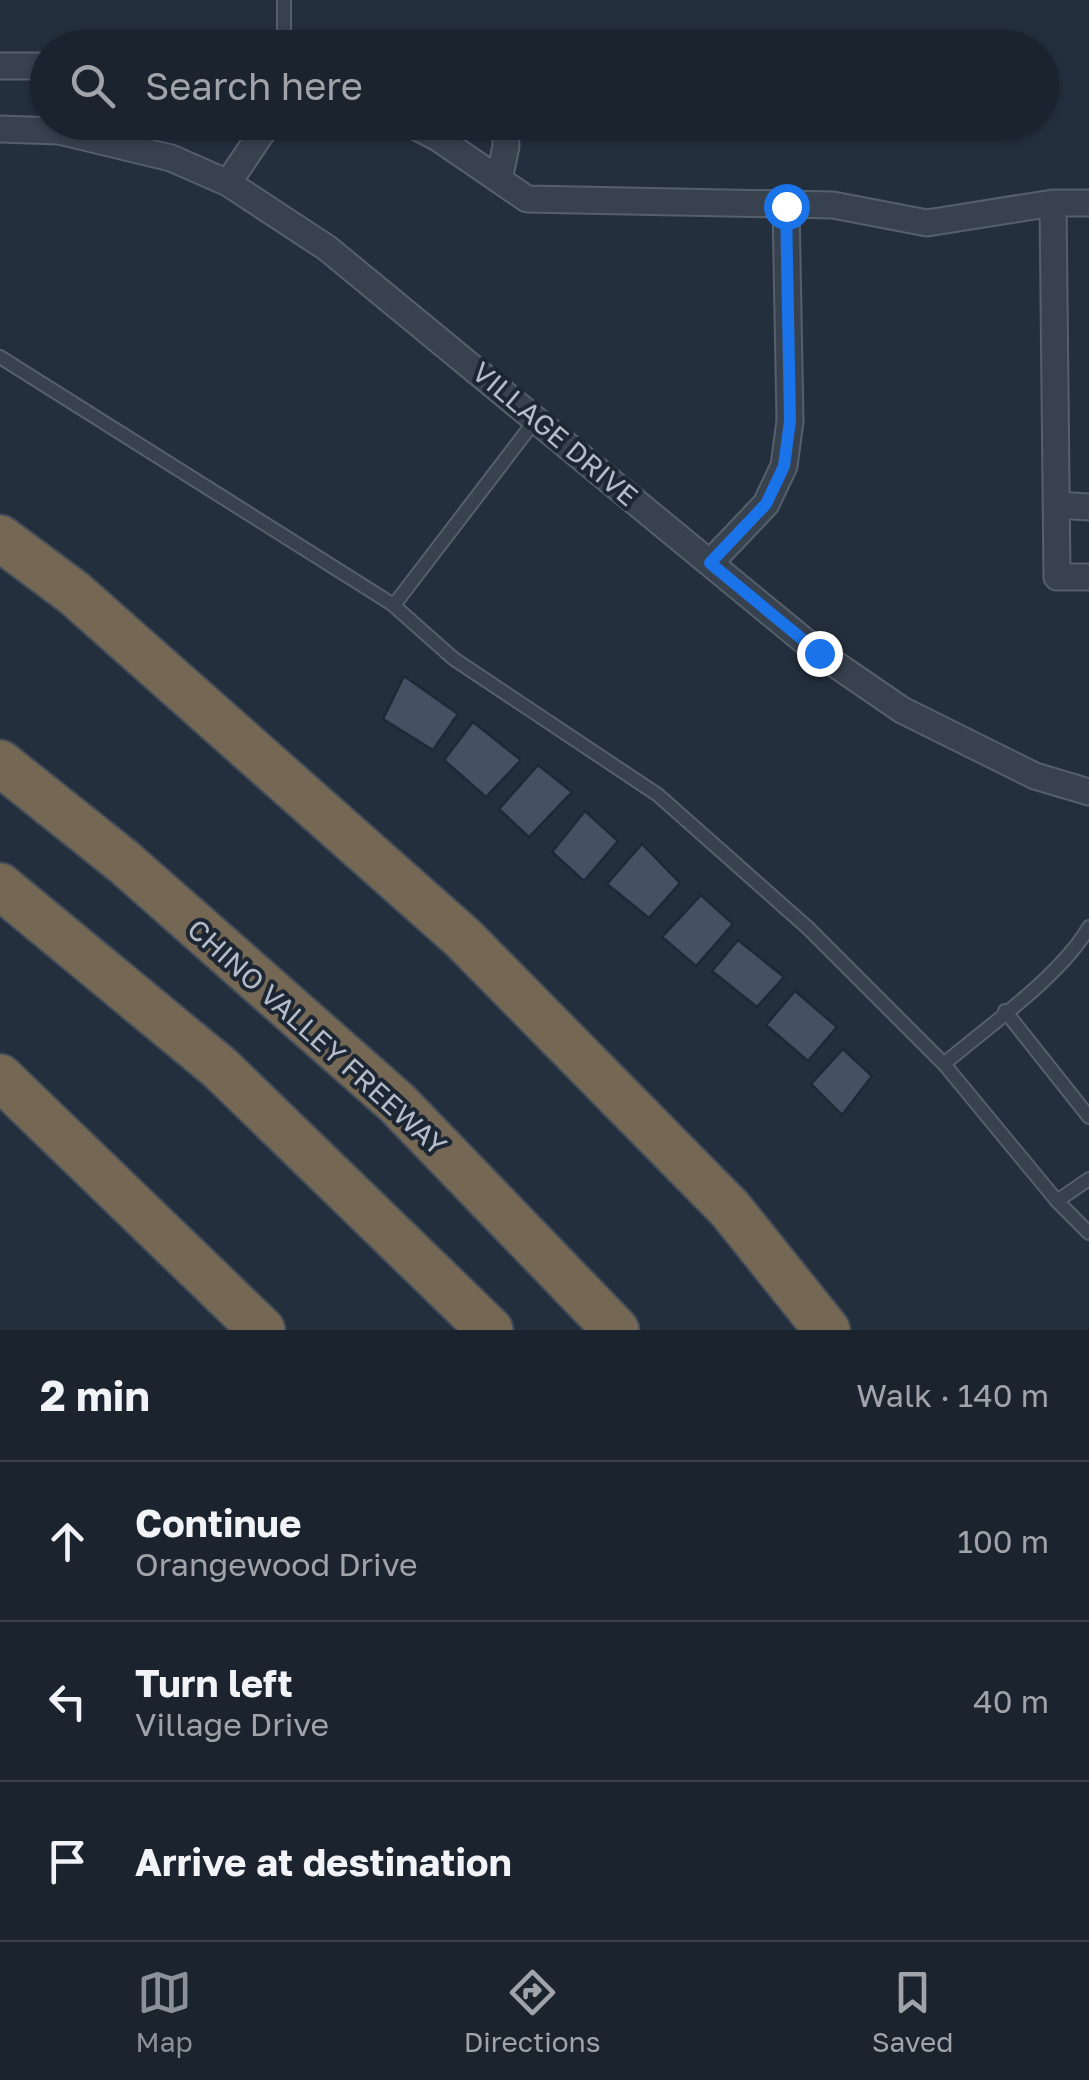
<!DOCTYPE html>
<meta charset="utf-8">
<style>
:root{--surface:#1b232e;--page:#282f3a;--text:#f1f3f6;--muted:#a0a4aa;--line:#39404a;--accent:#8c9099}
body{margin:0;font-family:"Golos Text",sans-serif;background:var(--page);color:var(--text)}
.stop{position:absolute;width:30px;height:30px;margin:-22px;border:8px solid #1a73e8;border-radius:50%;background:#fff}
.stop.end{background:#1a73e8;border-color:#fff;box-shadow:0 2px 10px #0008}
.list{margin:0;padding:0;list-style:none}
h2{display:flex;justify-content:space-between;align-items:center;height:130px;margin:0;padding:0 40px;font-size:42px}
h2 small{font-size:32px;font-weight:400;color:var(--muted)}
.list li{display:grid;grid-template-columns:65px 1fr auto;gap:30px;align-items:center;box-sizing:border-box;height:160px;padding:0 40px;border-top:2px solid var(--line)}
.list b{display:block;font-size:38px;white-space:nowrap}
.list p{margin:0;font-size:32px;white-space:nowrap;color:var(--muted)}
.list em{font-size:32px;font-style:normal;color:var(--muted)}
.icon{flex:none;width:55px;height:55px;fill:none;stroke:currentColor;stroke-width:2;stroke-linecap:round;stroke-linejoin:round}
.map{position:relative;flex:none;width:1089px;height:1330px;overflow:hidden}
.search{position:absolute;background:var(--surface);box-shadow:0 2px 8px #0004;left:30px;right:30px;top:30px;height:110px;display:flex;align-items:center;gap:25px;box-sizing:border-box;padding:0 35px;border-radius:55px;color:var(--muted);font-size:38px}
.sheet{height:610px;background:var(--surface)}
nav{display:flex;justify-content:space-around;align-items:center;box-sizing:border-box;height:140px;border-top:2px solid var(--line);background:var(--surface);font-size:28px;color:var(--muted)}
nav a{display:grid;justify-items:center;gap:5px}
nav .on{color:var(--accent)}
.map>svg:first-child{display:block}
</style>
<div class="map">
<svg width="1089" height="1330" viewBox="0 0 1089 1330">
<rect width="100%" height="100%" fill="#242f3e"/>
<path fill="#455162" stroke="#1f2835" stroke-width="2.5" d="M404 676 458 714 433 750 383 719Z
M473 722 521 760 486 797 444 760Z
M538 765 572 792 529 837 499 809Z
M585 811 618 841 584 881 552 852Z
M642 844 680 883 649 918 607 884Z
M701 895 733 924 696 966 662 937Z
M738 940 784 977 757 1007 712 971Z
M795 991 837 1027 808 1061 766 1025Z
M843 1049 872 1076 842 1115 811 1084Z"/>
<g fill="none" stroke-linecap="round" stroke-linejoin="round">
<g stroke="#565f6c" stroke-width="16">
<path id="service" d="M284 48V0
M0 357 392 604 454 659 658 795 808 928 944 1064 1057 1201 1089 1233
M394 605 537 418
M1005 1011 1089 1117
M944 1064C987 1027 1061 976 1089 927
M1057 1201 1089 1179"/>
</g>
<g stroke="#565f6c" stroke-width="29">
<path id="minor" d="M0 66H48
M407 122 438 138 527 199 833 205 927 223 1053 203H1089
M0 129 59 131 171 158 228 183 327 248 819 653 902 710 1035 776 1089 792
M499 180 506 146 505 122
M228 183 269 122
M1053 203 1057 577H1089
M1056 505 1089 507
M710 563 766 504 784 466 790 421 786 206"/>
</g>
<g stroke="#434c59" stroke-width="49">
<path id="motorway" d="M0 538 74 593 463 938 730 1209 827 1330
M0 763 124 862 397 1103 616 1330
M0 886 220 1068 490 1330
M0 1077 262 1330"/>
</g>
<use href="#service" stroke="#38414e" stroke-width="12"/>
<use href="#minor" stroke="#38414e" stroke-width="25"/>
<use href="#motorway" stroke="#746855" stroke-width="45"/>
</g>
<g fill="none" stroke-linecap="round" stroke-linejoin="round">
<path stroke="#1a73e8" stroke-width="12" d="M786 206 790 421 784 466 766 504 710 563 819 653"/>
</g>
<g text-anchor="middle" stroke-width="8" stroke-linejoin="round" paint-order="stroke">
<g font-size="28" fill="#b4bcc9" stroke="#1d2633">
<text transform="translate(555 434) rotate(40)" y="10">VILLAGE DRIVE</text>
<text transform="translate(317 1037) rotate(42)" y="10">CHINO VALLEY FREEWAY</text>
</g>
</g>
</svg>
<div class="stop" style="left:786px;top:206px"></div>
<div class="stop end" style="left:819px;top:653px"></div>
<div class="search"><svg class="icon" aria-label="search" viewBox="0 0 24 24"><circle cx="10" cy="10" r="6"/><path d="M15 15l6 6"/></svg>Search here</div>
</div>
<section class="sheet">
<h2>2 min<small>Walk · 140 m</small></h2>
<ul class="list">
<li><svg class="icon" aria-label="ahead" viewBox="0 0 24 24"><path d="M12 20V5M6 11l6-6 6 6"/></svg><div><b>Continue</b><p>Orangewood Drive</p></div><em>100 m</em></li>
<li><svg class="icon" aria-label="left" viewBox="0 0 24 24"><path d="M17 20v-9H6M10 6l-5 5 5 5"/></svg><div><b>Turn left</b><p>Village Drive</p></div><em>40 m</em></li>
<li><svg class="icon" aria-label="arrive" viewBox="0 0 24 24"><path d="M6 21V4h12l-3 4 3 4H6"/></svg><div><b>Arrive at destination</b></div></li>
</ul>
</section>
<nav>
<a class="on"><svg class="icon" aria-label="map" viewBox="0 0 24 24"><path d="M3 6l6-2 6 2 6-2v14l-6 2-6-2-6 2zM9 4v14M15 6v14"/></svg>Map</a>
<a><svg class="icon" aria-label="directions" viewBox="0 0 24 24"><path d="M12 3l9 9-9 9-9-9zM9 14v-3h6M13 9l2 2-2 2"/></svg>Directions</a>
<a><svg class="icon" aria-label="saved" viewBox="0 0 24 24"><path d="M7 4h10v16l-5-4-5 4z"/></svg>Saved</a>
</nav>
